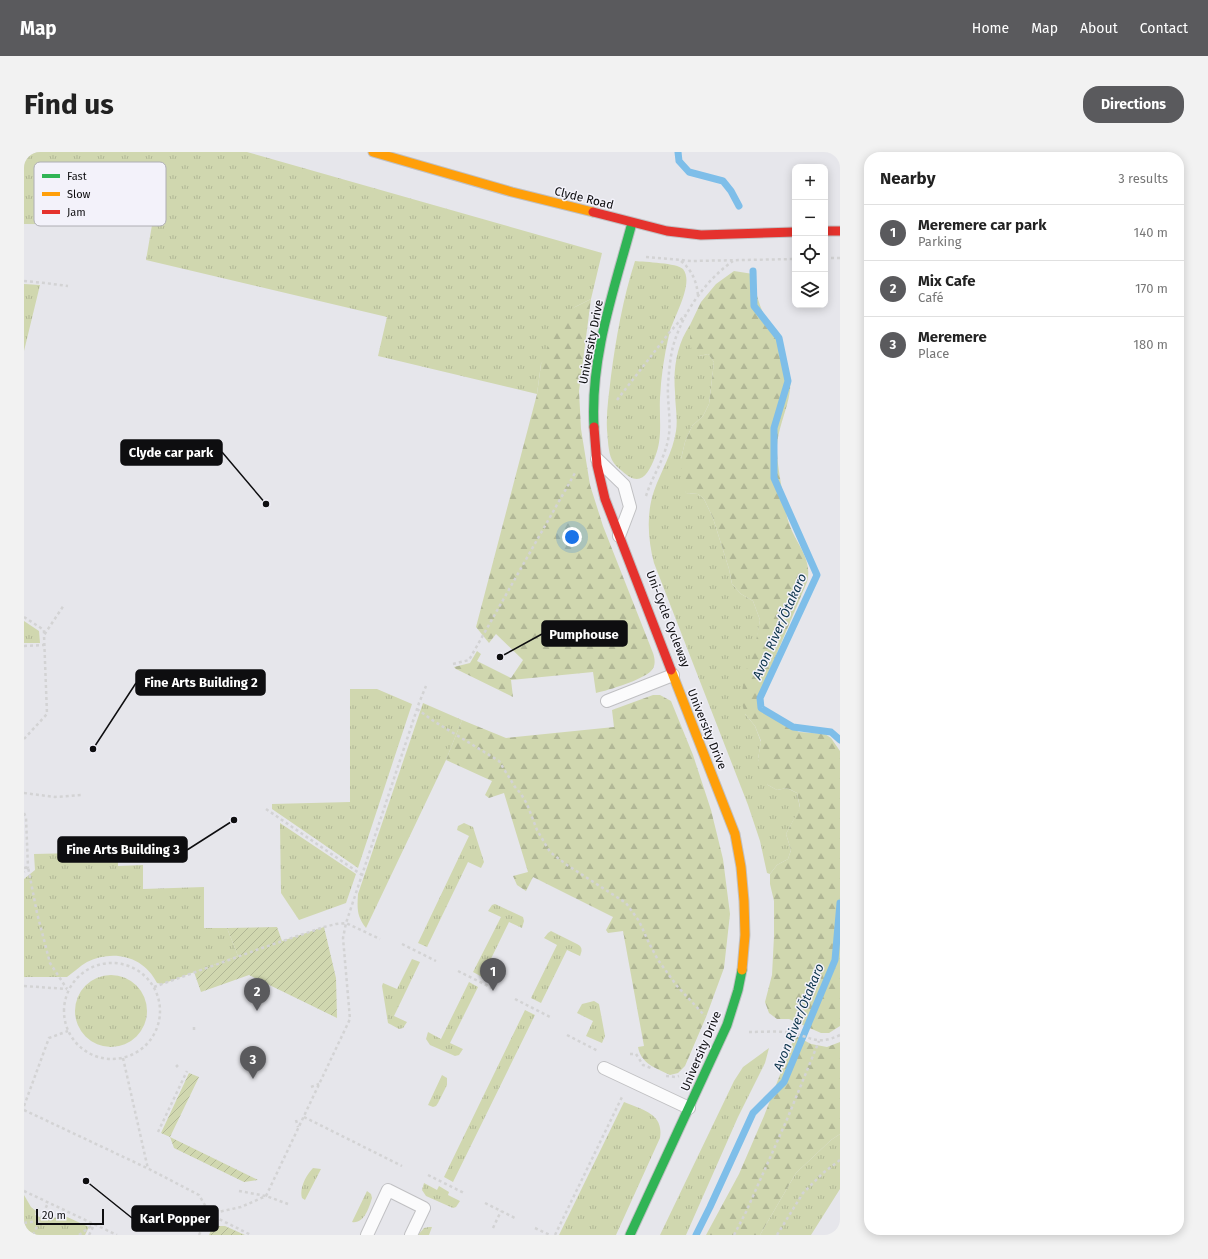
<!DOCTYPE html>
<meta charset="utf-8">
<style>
:root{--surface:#fff;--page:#f2f2f2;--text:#222;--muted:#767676;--line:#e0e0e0;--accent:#5a5a5d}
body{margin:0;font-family:"Fira Sans",sans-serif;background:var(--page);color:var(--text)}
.controls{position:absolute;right:12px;top:12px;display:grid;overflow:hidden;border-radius:8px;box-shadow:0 2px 10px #0003}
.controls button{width:36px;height:36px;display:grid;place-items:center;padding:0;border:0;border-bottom:1px solid var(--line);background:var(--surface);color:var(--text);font:20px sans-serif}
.scale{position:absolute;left:12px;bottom:10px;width:68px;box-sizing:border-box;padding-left:4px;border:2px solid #0e0e10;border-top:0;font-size:11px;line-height:14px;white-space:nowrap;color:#0e0e10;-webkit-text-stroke:3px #f3f2fa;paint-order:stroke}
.you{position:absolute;left:548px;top:385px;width:14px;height:14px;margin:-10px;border:3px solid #fff;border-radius:50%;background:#1a73e8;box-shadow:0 0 0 6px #1a73e833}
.badge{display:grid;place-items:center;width:26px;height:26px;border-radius:50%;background:var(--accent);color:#fff;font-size:13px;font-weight:700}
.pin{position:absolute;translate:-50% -33px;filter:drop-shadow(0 1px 2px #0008)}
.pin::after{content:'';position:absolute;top:21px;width:14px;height:12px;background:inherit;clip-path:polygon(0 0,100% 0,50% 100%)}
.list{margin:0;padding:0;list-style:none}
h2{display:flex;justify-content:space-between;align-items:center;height:52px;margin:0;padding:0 16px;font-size:17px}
h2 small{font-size:13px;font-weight:400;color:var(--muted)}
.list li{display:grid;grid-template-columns:26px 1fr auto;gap:12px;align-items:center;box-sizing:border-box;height:56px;padding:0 16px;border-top:1px solid var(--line)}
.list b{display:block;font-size:15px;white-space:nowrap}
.list p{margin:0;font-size:13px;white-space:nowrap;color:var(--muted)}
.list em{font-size:13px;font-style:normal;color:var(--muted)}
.icon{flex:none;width:22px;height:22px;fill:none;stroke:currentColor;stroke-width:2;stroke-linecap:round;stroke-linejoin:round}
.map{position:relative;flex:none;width:816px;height:1083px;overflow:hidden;border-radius:16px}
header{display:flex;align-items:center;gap:24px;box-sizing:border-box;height:56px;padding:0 20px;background:var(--accent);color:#fff}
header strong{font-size:19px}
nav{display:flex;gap:22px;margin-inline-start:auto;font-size:14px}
.intro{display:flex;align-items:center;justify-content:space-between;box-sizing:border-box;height:96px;padding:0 24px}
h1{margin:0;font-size:28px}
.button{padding:10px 18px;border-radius:16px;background:var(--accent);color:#fff;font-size:14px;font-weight:700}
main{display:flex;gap:24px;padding:0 24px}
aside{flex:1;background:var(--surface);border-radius:16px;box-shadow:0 2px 10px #0003}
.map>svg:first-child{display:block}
</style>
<header>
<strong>Map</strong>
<nav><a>Home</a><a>Map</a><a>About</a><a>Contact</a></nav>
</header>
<div class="intro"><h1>Find us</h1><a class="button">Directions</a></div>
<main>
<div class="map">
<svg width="816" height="1083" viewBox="0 0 816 1083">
<defs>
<pattern id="grass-tufts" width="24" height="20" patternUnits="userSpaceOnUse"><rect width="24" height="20" fill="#d0d7af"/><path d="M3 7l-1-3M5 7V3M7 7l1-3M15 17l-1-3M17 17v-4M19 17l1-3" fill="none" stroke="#b1b796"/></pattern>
<pattern id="forest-firs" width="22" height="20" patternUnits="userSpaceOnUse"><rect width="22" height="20" fill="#d0d7af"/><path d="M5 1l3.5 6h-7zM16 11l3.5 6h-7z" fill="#b1b796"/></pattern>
<pattern id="garden-furrows" width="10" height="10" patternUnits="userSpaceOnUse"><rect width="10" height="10" fill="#d0d7af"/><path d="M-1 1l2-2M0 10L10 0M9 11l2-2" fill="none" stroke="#b1b796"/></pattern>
</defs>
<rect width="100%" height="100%" fill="#e6e6eb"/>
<path fill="url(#grass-tufts)" d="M0 0H223L578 101 567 147 551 155 517 212 513 242 354 204 363 165 122 108 128 73 0 72Z
M611 109C621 110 653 111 659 117 671 132 648 167 645 183 640 204 637 225 636 246 635 266 639 286 631 305 624 323 616 336 598 319 594 316 590 312 588 308 584 300 584 287 583 278 582 260 585 242 587 224 592 186 599 146 611 109Z
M0 132 16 133 0 199Z
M666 173V187L675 204 684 202 690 210 685 252 679 264 668 274 661 290 657 307 662 341 674 342 680 347 689 366 705 417 708 432 717 442 729 449 736 468 721 562 731 574 737 590 734 607 744 633 753 638 763 636 773 641 776 656 762 682 767 698 764 707 753 713 746 722 743 721 736 689 724 653 630 411C624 388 622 362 630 339 637 319 649 300 652 279 654 266 651 253 651 240 649 216 653 192 666 173Z
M0 469 15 479 16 491H0Z
M326 537H353L388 552 334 716 248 657V652L326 650Z
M399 551 438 568 422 608 342 776C333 765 333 757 334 742Z
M256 671 332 722 322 751 275 768 257 741Z
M440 671 449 675 460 710 457 716 444 710 403 795 394 791 445 684 433 678 434 674Z
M94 700V714L119 713V737L180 735V776H203L214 804 138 832 133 831C120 804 89 797 63 810 56 814 50 820 43 825H0V727L11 718 10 702Z
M471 752 499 765 500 769 498 776 485 770 458 825 449 820 477 765 464 759 468 753Z
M527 779 553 792C559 795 558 799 556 804L543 798 517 851 507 846 533 793 520 786 524 781Z
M388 807 396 810 370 864 383 870 379 876 375 877 364 871 358 834 359 831 373 837Z
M51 859a36 36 0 1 1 72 0a36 36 0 1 1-72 0Z
M445 830 454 835 426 891 439 897 435 903 431 904 406 893 402 887 404 880 417 887Z
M570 849 575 852 581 884 578 891 562 884 569 869 553 861 558 852Z
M501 858 511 863 429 1030 420 1025Z
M745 896 741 911 714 965 662 1083H636L710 929 719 915Z
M418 923 423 926V933L414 951 412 954 409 955 404 953Z
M600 950C618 958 640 961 636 986L592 1083H535Z
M816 982V1037L787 1083H736L772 1021 807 988Z
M289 1016 297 1017 281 1048 278 1046C275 1037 282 1023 289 1016Z
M400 1031 413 1038 415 1034 425 1040 424 1043 436 1049 432 1055 429 1056 402 1044 398 1038Z
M343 1039 347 1042 348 1046C345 1056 340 1072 328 1070Z
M0 1043 7 1055 12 1059 11 1063 23 1068 25 1065 34 1066 41 1064 65 1075 61 1083H0Z
M405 1075H408L405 1083H394L400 1076Z"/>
<path fill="url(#forest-firs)" d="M710 119 729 122C731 137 734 150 740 163 749 183 763 203 766 225 769 247 755 270 753 293 752 308 758 337 761 353 762 360 763 367 766 374 773 393 789 408 783 430L734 546 733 548 736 557 746 565 775 580 801 582 807 586 816 599V874L805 881H797L765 867H753L745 861 741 850 748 823 750 784V749L746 732V722L753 713 764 707 767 698 762 682 776 655 773 641 763 636 753 638 744 633 737 623 734 607 737 589 731 574 721 562 717 548 720 525 732 489 736 468 729 449 717 442 708 432 705 417 689 366 680 347 674 342 662 341 657 331V307L661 290 668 274 679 264 685 252 690 210 684 202 675 204 668 202 666 187V173L677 150 692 132Z
M567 147 555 239 557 277 566 333 579 374 629 501C631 507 632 514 627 519 618 528 585 538 572 541L569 520 487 528 489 545 432 517 430 515 446 511 453 499 457 502 453 509 487 526 499 508 472 482 465 491 452 475 513 242 517 212 526 190 536 168 551 155Z
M629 543H636L647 549 669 603 687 658 699 707 706 762 700 816 682 865 661 914 654 921 646 923C632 916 617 912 614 895L620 894 599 779 584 781 582 778 589 765 509 725 502 739 493 733 489 724 504 720 480 641 465 646 461 643 468 629 422 608 438 568 482 586 590 575 588 558Z
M772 884 787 892 803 895 816 890V982L807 988 772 1021 736 1083H682L715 1022 740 964 769 889Z"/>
<path fill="url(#garden-furrows)" d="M253 775 258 789 300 775 312 826 313 866 225 823 177 840 170 820 214 804 203 776Z
M165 921 175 925 146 985 234 1028 220 1030 150 996 146 985 137 981Z
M191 1074H201L221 1083H185L188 1076Z"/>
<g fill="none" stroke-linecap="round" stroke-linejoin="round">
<path stroke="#7ebee9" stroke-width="7" d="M654 0 655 9 665 20 699 29 707 39 715 54
M729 119 730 154 755 186 764 229 750 276V326L793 423 736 546 737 556 769 575 807 580 816 588
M672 1083 686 1055 729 961 760 930 811 808 816 751"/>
<g stroke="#c0c0c3" stroke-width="14">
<path id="lane" d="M573 307 600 333 606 355 595 384
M583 549 649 523
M580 916 665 956
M343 1083 364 1038 400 1056 387 1083"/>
</g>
<g stroke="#c0c0c3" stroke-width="11">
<path id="fast" d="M570 275C566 205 590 138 608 71
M606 1083 703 873 714 838 718 818"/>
</g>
<g stroke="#c0c0c3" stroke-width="11">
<path id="slow" d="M349 0 488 40 569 60
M647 518 711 682 717 715 720 749 721 783 718 818"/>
</g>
<g stroke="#c0c0c3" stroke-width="11">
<path id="jam" d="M569 60 643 79 677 83 771 80
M801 79H816
M570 275 573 313 581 347 647 518"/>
</g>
<path stroke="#d3d3d4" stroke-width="2.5" stroke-dasharray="3 3" stroke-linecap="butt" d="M622 105 668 109 771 107
M801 106H816
M657 109C668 118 673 130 674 144
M0 129 21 131 44 134
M593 248 645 181 661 163
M622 344C628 325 640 308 644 288 648 270 643 252 644 233 645 220 646 204 650 191 660 159 682 128 709 109
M0 465 20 478V482
M0 494 20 493
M429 512 445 508 551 321
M393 557 408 568 475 609 491 635 497 642 503 652 513 678 526 700 543 713 602 751 615 769 625 791 634 808 653 834 681 864
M0 587 23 562 20 483 40 453
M0 641 31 645 58 643
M242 657 338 723
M0 661 2 666 4 715 0 720
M0 716 4 715 13 761 26 811 43 837
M378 792 412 809
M40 859a48 48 0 1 1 96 0a48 48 0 1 1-96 0Z
M434 819 468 836
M0 834 43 837
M130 835 238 796 300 775 312 772 322 771 356 787
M491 847 526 865
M170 875V878
M725 880C737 880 750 879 762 880 786 883 791 895 816 883
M543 883 574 899
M606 902H612L619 913 627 916
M99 906 124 1017
M152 915 154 913
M642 924 652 925 655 924
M287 935 295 932
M0 954 25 886 44 879
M0 958 125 1017 175 1043 182 1055 185 1062 227 1083
M280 965 378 1014
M272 968 274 975
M134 980 163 919
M404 1023 440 1041
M0 1039 93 1083
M215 1039 242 1044 264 1052
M461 1051 493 1067
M185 1062 217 1055 242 1044 326 867 319 786 322 771 395 551 402 534
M0 1071 15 1069
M469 1076 477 1059
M511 1076 526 1083
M9 1083 24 1051
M55 1083 70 1072
M65 1083 70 1073
M175 1083 185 1062
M531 1083 598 945 600 946
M710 1083 722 1060 764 965 795 889
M753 1083 779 1041 799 1021 816 1008"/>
<use href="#lane" stroke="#fbfbfc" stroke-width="12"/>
<use href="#fast" stroke="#30b455" stroke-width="9"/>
<use href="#slow" stroke="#ff9f0a" stroke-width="9"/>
<use href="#jam" stroke="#e5322d" stroke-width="9"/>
</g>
<g text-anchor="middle" stroke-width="3" stroke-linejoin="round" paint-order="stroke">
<g font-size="12" fill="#0e0e10" stroke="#f3f2fa">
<text transform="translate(560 46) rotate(14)" y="4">Clyde Road</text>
<text transform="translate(567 190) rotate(-79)" y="4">University Drive</text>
<text transform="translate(644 467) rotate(69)" y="4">Uni-Cycle Cycleway</text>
<text transform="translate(683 577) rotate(68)" y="4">University Drive</text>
<text transform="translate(677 899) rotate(-67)" y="4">University Drive</text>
</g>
<g font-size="13" font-style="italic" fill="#0b334b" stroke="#f3f2fa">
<text transform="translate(755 474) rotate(-66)" y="5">Avon River/Ōtakaro</text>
<text transform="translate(774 865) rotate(-68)" y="5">Avon River/Ōtakaro</text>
</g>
</g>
<rect x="10" y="10" width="132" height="64" rx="6" fill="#f3f2fa" stroke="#aeaeb4" stroke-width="1"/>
<rect x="18" y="22" width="18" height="4" fill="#30b455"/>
<rect x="18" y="40" width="18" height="4" fill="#ff9f0a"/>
<rect x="18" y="58" width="18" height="4" fill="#e5322d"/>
<g font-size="11" fill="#0e0e10">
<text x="43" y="28">Fast</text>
<text x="43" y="46">Slow</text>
<text x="43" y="64">Jam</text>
</g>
<path fill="none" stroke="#0e0e10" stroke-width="1.5" d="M242 352L198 300M476 505L518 482M69 597L112 531M210 668L163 698M62 1029L108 1066"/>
<g fill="#0e0e10" stroke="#f3f2fa" stroke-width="1.5">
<circle cx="242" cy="352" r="4"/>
<circle cx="476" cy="505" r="4"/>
<circle cx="69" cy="597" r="4"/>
<circle cx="210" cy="668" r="4"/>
<circle cx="62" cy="1029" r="4"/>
</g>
<g fill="#0e0e10" stroke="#0e0e10" stroke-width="1.5">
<rect x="97" y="288" width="101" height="25" rx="4"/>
<rect x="518" y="469" width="85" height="25" rx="4"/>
<rect x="112" y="518" width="129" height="25" rx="4"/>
<rect x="34" y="685" width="129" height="25" rx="4"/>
<rect x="108" y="1054" width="86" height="25" rx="4"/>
</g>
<g font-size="13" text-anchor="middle" font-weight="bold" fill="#fff">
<text x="147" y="305">Clyde car park</text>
<text x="560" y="487">Pumphouse</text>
<text x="177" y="535">Fine Arts Building 2</text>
<text x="99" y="702">Fine Arts Building 3</text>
<text x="151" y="1071">Karl Popper</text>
</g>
</svg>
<div class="controls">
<button>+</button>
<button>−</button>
<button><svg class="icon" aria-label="locate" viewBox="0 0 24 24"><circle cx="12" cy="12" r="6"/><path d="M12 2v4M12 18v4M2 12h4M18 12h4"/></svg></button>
<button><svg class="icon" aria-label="layers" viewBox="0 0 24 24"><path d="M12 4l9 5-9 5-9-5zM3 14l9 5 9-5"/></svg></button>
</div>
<div class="scale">20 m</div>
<div class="you"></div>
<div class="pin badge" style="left:469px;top:839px">1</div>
<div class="pin badge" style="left:233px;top:859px">2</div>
<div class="pin badge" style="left:229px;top:927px">3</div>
</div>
<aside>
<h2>Nearby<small>3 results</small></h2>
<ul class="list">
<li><span class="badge">1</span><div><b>Meremere car park</b><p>Parking</p></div><em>140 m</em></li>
<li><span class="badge">2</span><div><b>Mix Cafe</b><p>Café</p></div><em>170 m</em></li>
<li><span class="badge">3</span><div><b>Meremere</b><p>Place</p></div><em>180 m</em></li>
</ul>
</aside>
</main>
